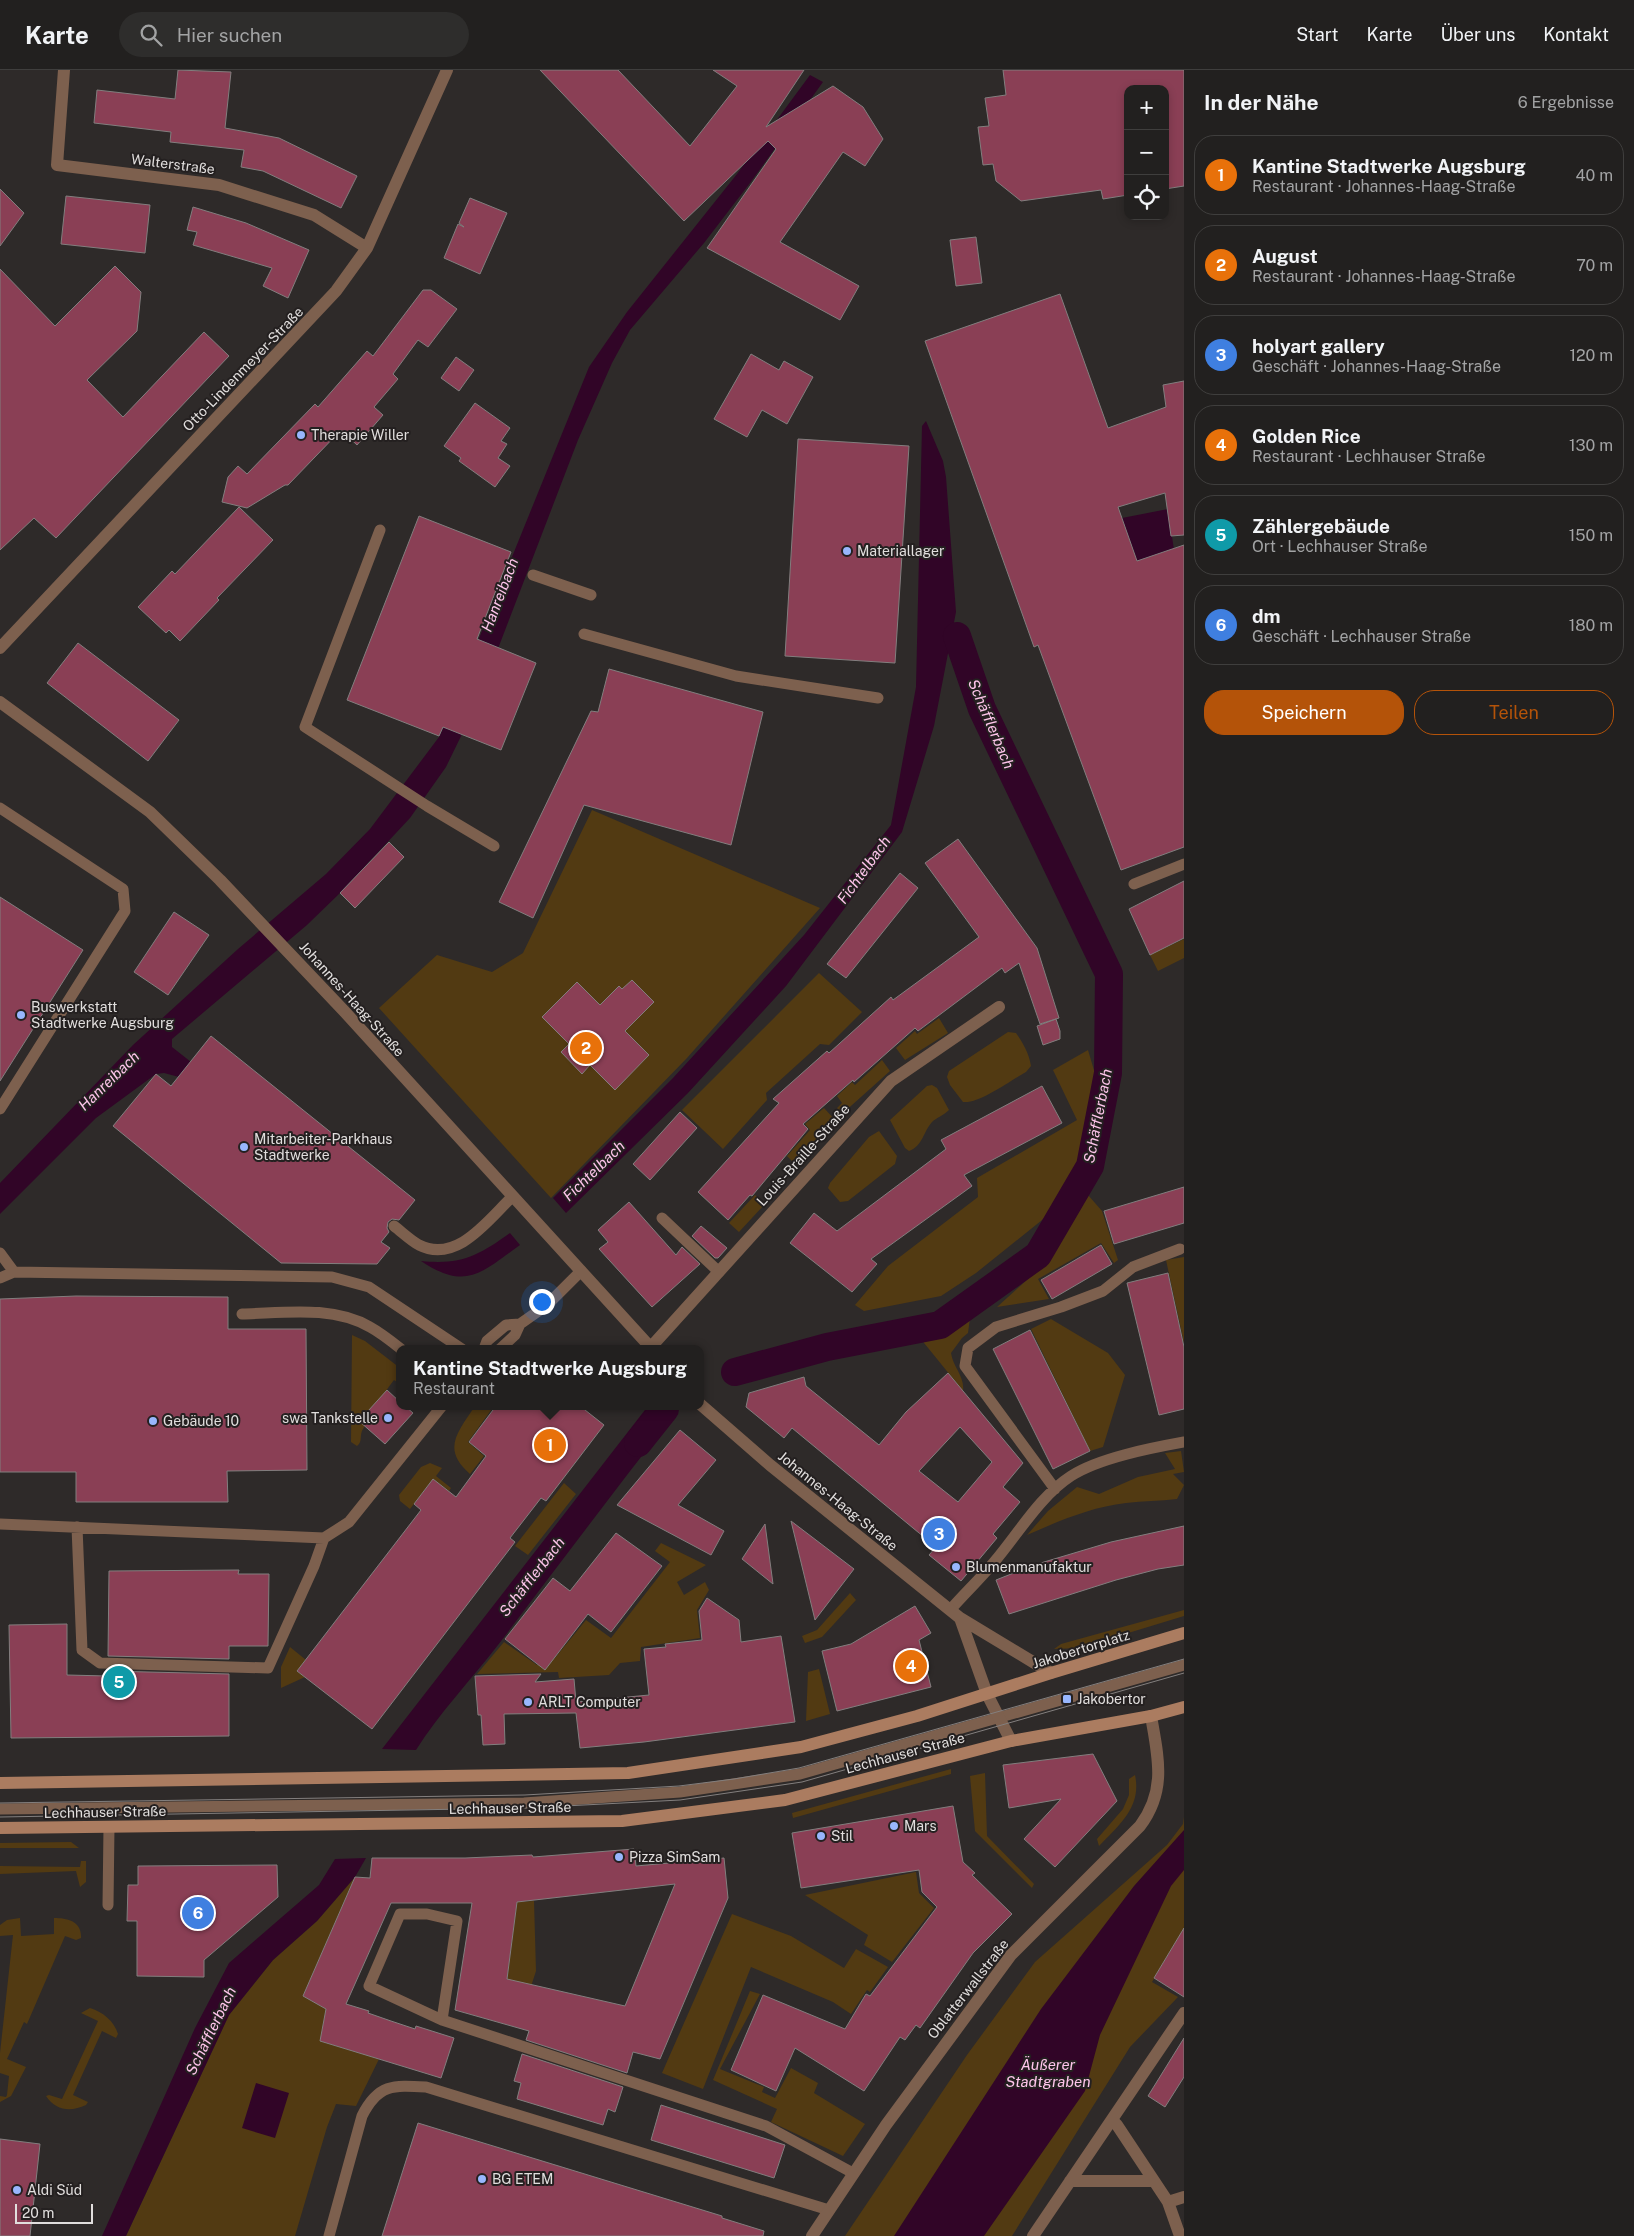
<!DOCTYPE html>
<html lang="de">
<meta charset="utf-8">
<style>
:root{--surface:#22201f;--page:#2e2d2c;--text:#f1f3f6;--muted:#a2a3a4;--line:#3f3e3d;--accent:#b45309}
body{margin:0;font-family:"Public Sans",sans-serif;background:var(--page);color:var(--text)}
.controls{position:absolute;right:15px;top:15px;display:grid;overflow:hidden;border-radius:10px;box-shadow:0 2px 8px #0003}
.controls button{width:45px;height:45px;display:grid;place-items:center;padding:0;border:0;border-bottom:1px solid var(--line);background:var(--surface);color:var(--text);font:25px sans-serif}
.scale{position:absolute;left:15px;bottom:12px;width:78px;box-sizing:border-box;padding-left:5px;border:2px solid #e1dedd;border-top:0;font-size:14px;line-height:18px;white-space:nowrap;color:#e1dedd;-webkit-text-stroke:4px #242020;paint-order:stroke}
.you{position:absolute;left:541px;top:1231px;width:18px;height:18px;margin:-12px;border:4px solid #fff;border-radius:50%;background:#1a73e8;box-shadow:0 0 0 8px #1a73e833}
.badge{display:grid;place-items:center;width:32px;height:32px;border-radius:50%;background:var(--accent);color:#fff;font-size:16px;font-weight:700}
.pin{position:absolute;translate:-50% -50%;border:2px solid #fff;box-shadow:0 1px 5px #0006}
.popup{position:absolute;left:396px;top:1275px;width:308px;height:65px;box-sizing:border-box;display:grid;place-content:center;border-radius:10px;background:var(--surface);filter:drop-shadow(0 1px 4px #0005);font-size:16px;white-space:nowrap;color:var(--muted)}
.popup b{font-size:19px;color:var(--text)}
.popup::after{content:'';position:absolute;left:50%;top:100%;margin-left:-10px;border:10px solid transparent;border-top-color:var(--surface)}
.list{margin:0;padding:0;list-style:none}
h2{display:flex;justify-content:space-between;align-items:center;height:65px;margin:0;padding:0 20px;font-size:21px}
h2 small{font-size:16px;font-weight:400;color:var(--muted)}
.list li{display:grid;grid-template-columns:32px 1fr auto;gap:15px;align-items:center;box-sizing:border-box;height:80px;margin:0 10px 10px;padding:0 10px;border:1px solid var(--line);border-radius:20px}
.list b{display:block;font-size:19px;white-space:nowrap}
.list p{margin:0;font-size:16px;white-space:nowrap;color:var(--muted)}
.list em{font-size:16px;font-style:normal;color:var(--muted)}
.actions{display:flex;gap:10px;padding:15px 20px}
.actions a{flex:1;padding:11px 0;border:1px solid var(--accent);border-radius:20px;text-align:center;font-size:18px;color:var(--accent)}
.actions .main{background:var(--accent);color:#fff}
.icon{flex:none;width:28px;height:28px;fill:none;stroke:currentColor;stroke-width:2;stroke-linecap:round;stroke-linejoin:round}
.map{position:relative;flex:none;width:1184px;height:2166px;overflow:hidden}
header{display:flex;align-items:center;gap:30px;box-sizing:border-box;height:70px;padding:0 25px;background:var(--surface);border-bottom:1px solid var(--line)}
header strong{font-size:24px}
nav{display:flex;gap:28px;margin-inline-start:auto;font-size:18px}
.search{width:350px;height:45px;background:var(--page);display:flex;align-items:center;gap:12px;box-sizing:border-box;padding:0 18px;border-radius:28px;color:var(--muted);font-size:19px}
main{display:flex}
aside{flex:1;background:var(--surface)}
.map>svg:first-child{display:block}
</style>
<header>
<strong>Karte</strong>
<div class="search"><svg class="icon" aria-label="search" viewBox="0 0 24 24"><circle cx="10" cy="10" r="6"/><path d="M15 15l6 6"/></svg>Hier suchen</div>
<nav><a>Start</a><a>Karte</a><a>Über uns</a><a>Kontakt</a></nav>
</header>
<main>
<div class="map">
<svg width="1184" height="2166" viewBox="0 0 1184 2166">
<rect width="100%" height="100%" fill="#2e2a29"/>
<path fill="#523a12" d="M592 740 820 838 687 988 551 1128 379 938 437 885 492 902 523 883Z
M1184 869V888L1158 901 1150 885Z
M819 903 862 942 829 975 820 974 766 1023 767 1030 723 1079 682 1040Z
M939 948 948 963 905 990 896 978 915 961 917 964Z
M1008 962 1016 963C1023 973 1029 983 1031 996L1026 1002C1011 1010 979 1034 963 1032L950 1015 947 1007 949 1001Z
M1088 980 1096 1007 1084 1090 1052 1142 976 1203 941 1226 864 1241 855 1235 888 1196 978 1127 977 1108 1077 1050 1053 1000Z
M882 990 890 1001 842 1044 837 1038 842 1033 837 1026 852 1012 855 1015Z
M932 1015 937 1018 949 1040C944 1045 936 1048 932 1052 923 1062 923 1076 909 1081L905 1078 890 1050 927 1016Z
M824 1038 836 1051 816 1070 796 1095 787 1086 810 1060 805 1054Z
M879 1061 897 1086 895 1094 848 1131 840 1132 828 1118 830 1113 869 1067Z
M755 1125 765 1134 739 1162 729 1153Z
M1088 1125 1102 1141 1118 1190 1114 1193 1101 1173 1038 1209 1049 1229 997 1237 1040 1198Z
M1184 1187V1273L1166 1190Z
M970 1248 968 1263 962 1268 951 1283C953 1297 965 1307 963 1321L920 1268 940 1264Z
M1051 1249 1108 1283 1125 1305 1103 1377 1090 1381 1031 1259Z
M352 1265 365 1271 400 1298V1314L394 1310C382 1325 373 1342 363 1359 359 1365 363 1372 357 1376L351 1372Z
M475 1336H494L468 1372 484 1386 470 1404C441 1379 458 1362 475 1336Z
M1181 1381 1184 1402 1173 1404 1184 1415 1177 1429C1160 1431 1143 1431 1126 1433 1091 1437 1059 1451 1027 1465L1048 1441 1077 1417 1099 1424 1138 1407 1175 1399 1165 1383Z
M430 1393 442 1398 436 1406 451 1418 449 1421 433 1409 410 1439 400 1431 399 1425 421 1397Z
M564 1413 576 1424 528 1485 515 1476Z
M661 1473 706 1495 677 1512 684 1525 705 1512 709 1520 697 1540 700 1568 641 1577 640 1591 620 1593 609 1605 559 1608 558 1602 477 1604 504 1572 537 1595 541 1590 554 1589 586 1550 611 1568 670 1492 655 1481Z
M850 1523 856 1530 822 1567 805 1573 802 1566 817 1560Z
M1184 1540V1546L1079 1578 1054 1579 1061 1574Z
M290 1577 306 1590 297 1601 305 1607 281 1618V1597Z
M819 1599 830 1644 806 1651 808 1602Z
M951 1699V1704L793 1748 792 1743Z
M985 1703 987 1766 1034 1814 1032 1818 975 1761 970 1706Z
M1135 1705C1142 1737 1119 1755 1099 1776L1097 1769 1123 1739 1129 1725V1709Z
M1184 1747V1859L1152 1912 1178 1927 1130 1977 1012 2166H845L967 1985 1035 1892 1167 1775 1183 1754Z
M71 1772 79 1778H0V1773Z
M81 1791H86V1812L80 1817 76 1801 0 1804V1796L80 1797Z
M916 1802 919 1823 934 1838 892 1892 864 1875 868 1865 805 1825Z
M355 1807 303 1926 326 1939 320 1971 379 1989 356 2036 336 2034 327 2057 295 2166H126L229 1945 273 1890 317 1851Z
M534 1831 536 1901 524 1938 504 1934 517 1832Z
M732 1844 791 1866 844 1898 856 1879 888 1897 870 1922 867 1920 851 1944 833 1932 751 1897 703 2019 662 2003Z
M20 1848 21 1866 54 1864V1848C67 1848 82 1851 81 1868L76 1870 65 1866 27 1954 24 1952 7 1989 26 1997 11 2026 0 2032V2026L6 2027 7 2025 9 2006 0 2003V1983L13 1865 0 1866V1855L7 1850Z
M750 1921 760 1924 720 1999 764 2017 762 2022 775 2028 791 1998 818 2013 814 2023 865 2054 843 2086 771 2052 777 2039 713 2010Z
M90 1938C103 1942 114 1951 118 1964L116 1968 102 1961 73 2025 88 2032 86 2035C71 2042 56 2041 46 2026L49 2025 62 2029 98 1951 81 1943Z"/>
<path fill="#310527" d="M810 5 823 12 750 113 704 173 630 260 612 293 578 370 499 576 464 660 446 697 410 748 340 823 307 855 172 969V977L191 992 179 1007 164 1003 156 1004 96 1048 0 1144V1113L133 975 238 879 326 804 370 759 439 667 589 297 627 242 737 104Z
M926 351 943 391 946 407 956 542 934 656 902 762 786 916 688 1023 566 1143 553 1128 673 1008 804 865 891 755 916 617 922 356Z
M1168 439 1174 480 1137 491 1122 448Z
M510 1163 520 1175C481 1203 466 1221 421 1191 461 1195 478 1186 510 1163Z
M648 1336H656L669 1351C611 1425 555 1500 498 1575 471 1610 440 1642 416 1680L382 1679Z
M1184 1760V1800L1171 1816 1100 1965 1085 2021 984 2166H894L1041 1939 1134 1816Z
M366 1788 355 1807 317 1851 273 1890 229 1945 126 2166H102L195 1958 229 1893 319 1815 335 1789Z
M256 2013 289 2023 275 2068 242 2058Z"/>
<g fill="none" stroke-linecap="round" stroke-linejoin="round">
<path stroke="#310527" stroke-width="28" d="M735 1302 827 1277 940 1255 1038 1185 1090 1096 1108 1003 1109 904 982 639 957 566
M638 1373 665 1339"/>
</g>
<path fill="#8a3f55" stroke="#827e7e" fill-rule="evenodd" d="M178 0 231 2 225 58 279 68 357 106 341 138 263 101 241 97 244 80 170 72 171 62 94 53 97 20 175 29Z
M540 0H618L690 76 737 16 713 0H804L766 57 833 16 863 37 883 69 865 96 843 82 780 172 859 216 840 250 707 178 776 79 768 71 684 151Z
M1003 0H1184V116L1165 119V19H1128V125L1103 129 1101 120 1021 131 996 111 993 94 983 95 978 57 989 56 985 28 1006 25Z
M0 119 24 143 0 176Z
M66 126 150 135 145 183 61 174Z
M470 128 507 143 480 204 444 188 458 154 464 157 459 153Z
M193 137 246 153 309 180 288 228 263 216 272 198 193 175 197 162 187 160Z
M976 167 982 213 956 216 950 170Z
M115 196 141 222 137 261 87 310 123 347 204 262 229 286 56 468 34 448 0 480V199L55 256Z
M423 220H431L457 239 428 277 418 270 393 304 398 309 374 337 383 345 357 375 341 360 288 415H285L247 438 222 432 228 407 238 396 247 404 315 334 318 337 367 281 373 286Z
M1060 224 1108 358 1166 337 1163 315 1184 311V465L1171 466 1165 423 1118 437 1137 491 1184 475V777L1121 800 1038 575 1034 577 925 271Z
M751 284 779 300 784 291 813 307 787 354 762 340 747 367 714 349Z
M456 287 474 300 459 321 441 308Z
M475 333 510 358 501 371 507 374 498 388 510 396 495 417 459 391 461 388 444 376Z
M798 369 909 376 895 593 785 586Z
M239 437 273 470 217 528 219 530 180 571 169 560 166 563 138 537 172 501 175 504Z
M419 446 511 482 477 569 536 593 501 680 443 657 439 666 347 630Z
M78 573 179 650 148 691 47 613Z
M609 599 763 642 731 775 584 735 533 848 499 832 591 641 598 642Z
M958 769 1037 878 1059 948 1040 954 1019 893 1005 903 1002 898 918 961 915 958 854 1012 853 1010 803 1054 808 1059 752 1126 750 1125 728 1150 698 1122 779 1033 773 1029 827 981 829 983 891 927 893 930 979 867 925 793Z
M389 772 404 787 355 838 340 823Z
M900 803 918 818 846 908 827 894Z
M1184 811V868L1150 885 1129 839Z
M0 827 83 880 0 1011Z
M174 842 209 865 168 925 134 902Z
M632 910 654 932 625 961 649 985 615 1020 590 995 582 1004 561 982 569 974 542 947 577 912 600 935 619 916 622 919Z
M1056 949 1060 961V969L1043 975 1037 956Z
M211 966 415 1130 399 1150 392 1149 388 1152 387 1158 389 1162 381 1172 390 1178 377 1194 281 1193 113 1056 156 1004 171 1016Z
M1042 1016 1062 1053 964 1105 972 1116 871 1189 877 1194 852 1222 790 1173 814 1143 837 1161 946 1079 941 1070Z
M680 1042 697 1058 650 1110 633 1094Z
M1184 1117V1153L1114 1174 1104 1141Z
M629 1132 676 1185 682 1177 700 1194 652 1237 599 1179 608 1172 598 1160Z
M701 1156 727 1178 718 1188H715L692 1166Z
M1101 1175 1112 1194 1052 1229 1041 1210Z
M1168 1203 1184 1277V1339L1159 1345 1127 1213Z
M76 1226 228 1227V1259H306L307 1400 227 1401 228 1432H76V1402H0V1229Z
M1030 1260 1090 1381 1053 1399 993 1279Z
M948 1303 1023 1393 1003 1417 1020 1432 993 1464 997 1468 961 1511 929 1485 936 1477 792 1358 784 1368 746 1337 749 1323 804 1307 806 1316 879 1375 906 1342ZM960 1357 992 1392 958 1432 919 1401Z
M387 1320 400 1332V1336H405L413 1343 385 1374 359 1351Z
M496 1336H580L604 1355 546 1431 541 1428 510 1468 515 1472 372 1659 297 1601 421 1440 414 1434 433 1409 456 1427 486 1386 469 1372Z
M680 1360 716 1390 678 1435 724 1461 711 1485 617 1435Z
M791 1451 854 1499 815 1550Z
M765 1454 773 1514 742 1489Z
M1184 1456V1495L1158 1499 1116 1510 1009 1544 996 1510 1034 1495 1111 1472Z
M616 1463 662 1496 611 1562 588 1544 545 1600 505 1569 553 1508 570 1521Z
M239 1500 238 1504H269L268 1576H229V1589L108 1586 109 1501Z
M707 1528 739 1550 741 1572 781 1566 795 1652 644 1672 580 1678 576 1643 504 1644 505 1674 483 1675 481 1645H478L475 1606 541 1604 535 1612 574 1609 576 1632 649 1625 644 1579 666 1577 665 1574 702 1570 699 1541Z
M915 1536 931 1563 919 1570 931 1617 837 1641 822 1581 851 1574Z
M67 1554V1605L107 1606 108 1601 229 1604V1666L11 1668 9 1555Z
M1093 1684 1117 1731 1055 1797 1024 1769 1061 1729 1009 1738 1003 1695Z
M953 1736 963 1792 975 1803 972 1805 1012 1844 973 1883 920 1958 916 1955 905 1970 900 1967 864 2021 795 1978 776 2021 731 2000 763 1925 845 1959 866 1924 870 1926 937 1837 922 1822 919 1800 801 1818 792 1763Z
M634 1779 636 1796 724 1788 728 1828 660 1989 633 1982 627 2003 526 1970 529 1961 455 1940 472 1833H391L346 1934 369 1941 368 1943 391 1951 415 1959 416 1956 454 1968 441 2008 320 1971 326 1939 303 1926 355 1807 370 1808 372 1788H465L532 1785 533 1787ZM675 1814 625 1936 507 1909 517 1832Z
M277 1795 278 1827 204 1890V1907L137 1906V1851H127L128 1815H138V1796Z
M1184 1858V1927L1154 1908Z
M1184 1968V2007L1165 2037 1148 2026Z
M522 1984 623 2017 615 2042 608 2039 603 2055 517 2029 521 2013 514 2011Z
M661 2035 785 2075 774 2108 651 2070Z
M418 2053 722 2146V2148L764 2161 763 2166H382Z
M0 2069 40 2074 30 2166H0Z"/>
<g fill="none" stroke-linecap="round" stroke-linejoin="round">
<path stroke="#7d604e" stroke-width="11" d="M380 460 305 657 427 736 494 776
M533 505 591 525
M584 564 736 606 878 628
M0 738 123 819 125 841 0 1039
M1134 814 1184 794
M662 1148 719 1202
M394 1156C402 1162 410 1170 419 1175 457 1194 488 1150 512 1127
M0 1183 14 1202
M0 1208 14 1202 332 1207 369 1217 462 1279
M242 1244C283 1243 332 1235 370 1257 381 1263 391 1271 401 1279
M484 1279 487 1271 506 1255 520 1254 547 1235 581 1201
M500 1279 515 1265 520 1254
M1055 1419 965 1296 968 1278 996 1257 1061 1237 1103 1221 1133 1197 1180 1179
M0 1454 324 1468 349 1452 442 1336
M77 1457 82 1580 100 1593 268 1598 314 1496 324 1468
M951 1539C965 1523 981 1508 995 1491 1018 1464 1040 1426 1071 1406 1099 1388 1151 1378 1184 1372
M0 1739 524 1733 680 1722 800 1704 1184 1595
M108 1835 109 1757
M442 1950 369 1916 400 1844H427L457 1851 442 1950 766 2056 853 2103
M329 2166 362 2046C378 2014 393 2015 426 2017L829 2140"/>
<path stroke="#7d604e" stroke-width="12" d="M64 0 57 95 219 115 314 145 367 178
M0 578 336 221 367 178 447 0
M0 632 150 742 220 810 345 942 652 1279
M651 1277 891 1011 999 937
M700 1334 770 1395 960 1548 1051 1603
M960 1548 987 1624 1011 1671
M1112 2050 1117 2055 1168 2132 1180 2166
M1070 2111H1154
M1168 2132 1184 2127
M812 2166 886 2055 1011 1885 1140 1756C1167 1720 1158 1687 1151 1646
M1033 2166 1184 1943"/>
<path stroke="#ab7c60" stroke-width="12" d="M0 1713 628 1703 801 1677 917 1646 1051 1603 1184 1563
M0 1758 622 1751 785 1730 1011 1671 1151 1646 1184 1637"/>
<path stroke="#837f7e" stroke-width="1" d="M0 1733 525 1725 679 1716 734 1709 799 1698 1184 1589
M0 1747 526 1738 680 1730 802 1712 1184 1603"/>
</g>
<g fill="#98b6fd" stroke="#242020" stroke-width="2">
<circle cx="301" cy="365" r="5"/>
<circle cx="847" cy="481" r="5"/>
<circle cx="21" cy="945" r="5"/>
<circle cx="244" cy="1077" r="5"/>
<circle cx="388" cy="1348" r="5"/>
<circle cx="153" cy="1351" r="5"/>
<circle cx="956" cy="1497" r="5"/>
<rect x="1062" y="1624" width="10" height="10" rx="2.5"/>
<circle cx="528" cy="1632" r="5"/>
<circle cx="894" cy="1756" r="5"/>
<circle cx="821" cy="1766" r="5"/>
<circle cx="619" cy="1787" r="5"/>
<circle cx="482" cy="2109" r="5"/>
<circle cx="17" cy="2120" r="5"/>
</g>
<g text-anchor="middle" stroke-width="4" stroke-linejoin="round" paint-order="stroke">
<g font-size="14" fill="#e1dedd" stroke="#242020">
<text transform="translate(173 94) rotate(7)" y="5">Walterstraße</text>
<text transform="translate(243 299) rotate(-46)" y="5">Otto-Lindenmeyer-Straße</text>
<text transform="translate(352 929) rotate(48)" y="5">Johannes-Haag-Straße</text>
<text transform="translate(803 1085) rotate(-48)" y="5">Louis-Braille-Straße</text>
<text transform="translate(838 1431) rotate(39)" y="5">Johannes-Haag-Straße</text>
<text transform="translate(1081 1579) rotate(-17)" y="5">Jakobertorplatz</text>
<text transform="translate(905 1683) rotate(-15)" y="5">Lechhauser Straße</text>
<text transform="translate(510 1738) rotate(-1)" y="5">Lechhauser Straße</text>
<text transform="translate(105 1742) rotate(-1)" y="5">Lechhauser Straße</text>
<text transform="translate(968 1919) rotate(-52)" y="5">Oblatterwallstraße</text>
</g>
<g font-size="14" fill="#e1dedd" stroke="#242020" text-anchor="start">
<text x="311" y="370">Therapie Willer</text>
<text x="857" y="486">Materiallager</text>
<text x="31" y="942">Buswerkstatt<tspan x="31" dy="16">Stadtwerke Augsburg</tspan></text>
<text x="254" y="1074">Mitarbeiter-Parkhaus<tspan x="254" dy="16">Stadtwerke</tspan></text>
<text x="378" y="1353" text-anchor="end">swa Tankstelle</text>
<text x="163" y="1356">Gebäude 10</text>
<text x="966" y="1502">Blumenmanufaktur</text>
<text x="1077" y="1634">Jakobertor</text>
<text x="538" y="1637">ARLT Computer</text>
<text x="904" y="1761">Mars</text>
<text x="831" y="1771">Stil</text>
<text x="629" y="1792">Pizza SimSam</text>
<text x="492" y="2114">BG ETEM</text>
<text x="27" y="2125">Aldi Süd</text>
</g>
<g font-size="15" font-style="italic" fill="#fec5eb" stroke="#242020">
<text transform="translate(500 525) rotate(-69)" y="5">Hanreibach</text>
<text transform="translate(991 654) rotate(67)" y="5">Schäfflerbach</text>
<text transform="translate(864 800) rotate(-54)" y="5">Fichtelbach</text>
<text transform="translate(109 1011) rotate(-44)" y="5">Hanreibach</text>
<text transform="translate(1098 1046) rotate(-79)" y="5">Schäfflerbach</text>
<text transform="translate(594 1101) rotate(-44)" y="5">Fichtelbach</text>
<text transform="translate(532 1507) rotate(-52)" y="5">Schäfflerbach</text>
<text transform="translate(211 1961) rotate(-64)" y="5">Schäfflerbach</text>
<text x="1048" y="2000">Äußerer<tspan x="1048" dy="17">Stadtgraben</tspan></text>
</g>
</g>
</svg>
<div class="controls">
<button>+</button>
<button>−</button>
<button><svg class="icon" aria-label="locate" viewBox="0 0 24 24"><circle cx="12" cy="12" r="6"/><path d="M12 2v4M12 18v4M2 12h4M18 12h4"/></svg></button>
</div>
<div class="scale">20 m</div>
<div class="you"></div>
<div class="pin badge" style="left:550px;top:1375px;background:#e8710a">1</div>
<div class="popup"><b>Kantine Stadtwerke Augsburg</b>Restaurant</div>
<div class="pin badge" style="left:586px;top:978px;background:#e8710a">2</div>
<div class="pin badge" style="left:939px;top:1464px;background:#3f7fe0">3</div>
<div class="pin badge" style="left:911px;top:1596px;background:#e8710a">4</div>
<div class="pin badge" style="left:119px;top:1612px;background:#0f9aa8">5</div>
<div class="pin badge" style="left:198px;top:1843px;background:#3f7fe0">6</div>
</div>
<aside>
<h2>In der Nähe<small>6 Ergebnisse</small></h2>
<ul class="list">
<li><span class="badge" style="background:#e8710a">1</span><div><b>Kantine Stadtwerke Augsburg</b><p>Restaurant · Johannes-Haag-Straße</p></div><em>40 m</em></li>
<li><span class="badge" style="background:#e8710a">2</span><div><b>August</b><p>Restaurant · Johannes-Haag-Straße</p></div><em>70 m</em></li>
<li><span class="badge" style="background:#3f7fe0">3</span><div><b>holyart gallery</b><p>Geschäft · Johannes-Haag-Straße</p></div><em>120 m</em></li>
<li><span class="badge" style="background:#e8710a">4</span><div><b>Golden Rice</b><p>Restaurant · Lechhauser Straße</p></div><em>130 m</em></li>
<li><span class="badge" style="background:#0f9aa8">5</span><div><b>Zählergebäude</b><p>Ort · Lechhauser Straße</p></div><em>150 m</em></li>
<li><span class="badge" style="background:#3f7fe0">6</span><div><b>dm</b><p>Geschäft · Lechhauser Straße</p></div><em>180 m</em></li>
</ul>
<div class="actions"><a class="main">Speichern</a><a>Teilen</a></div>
</aside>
</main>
